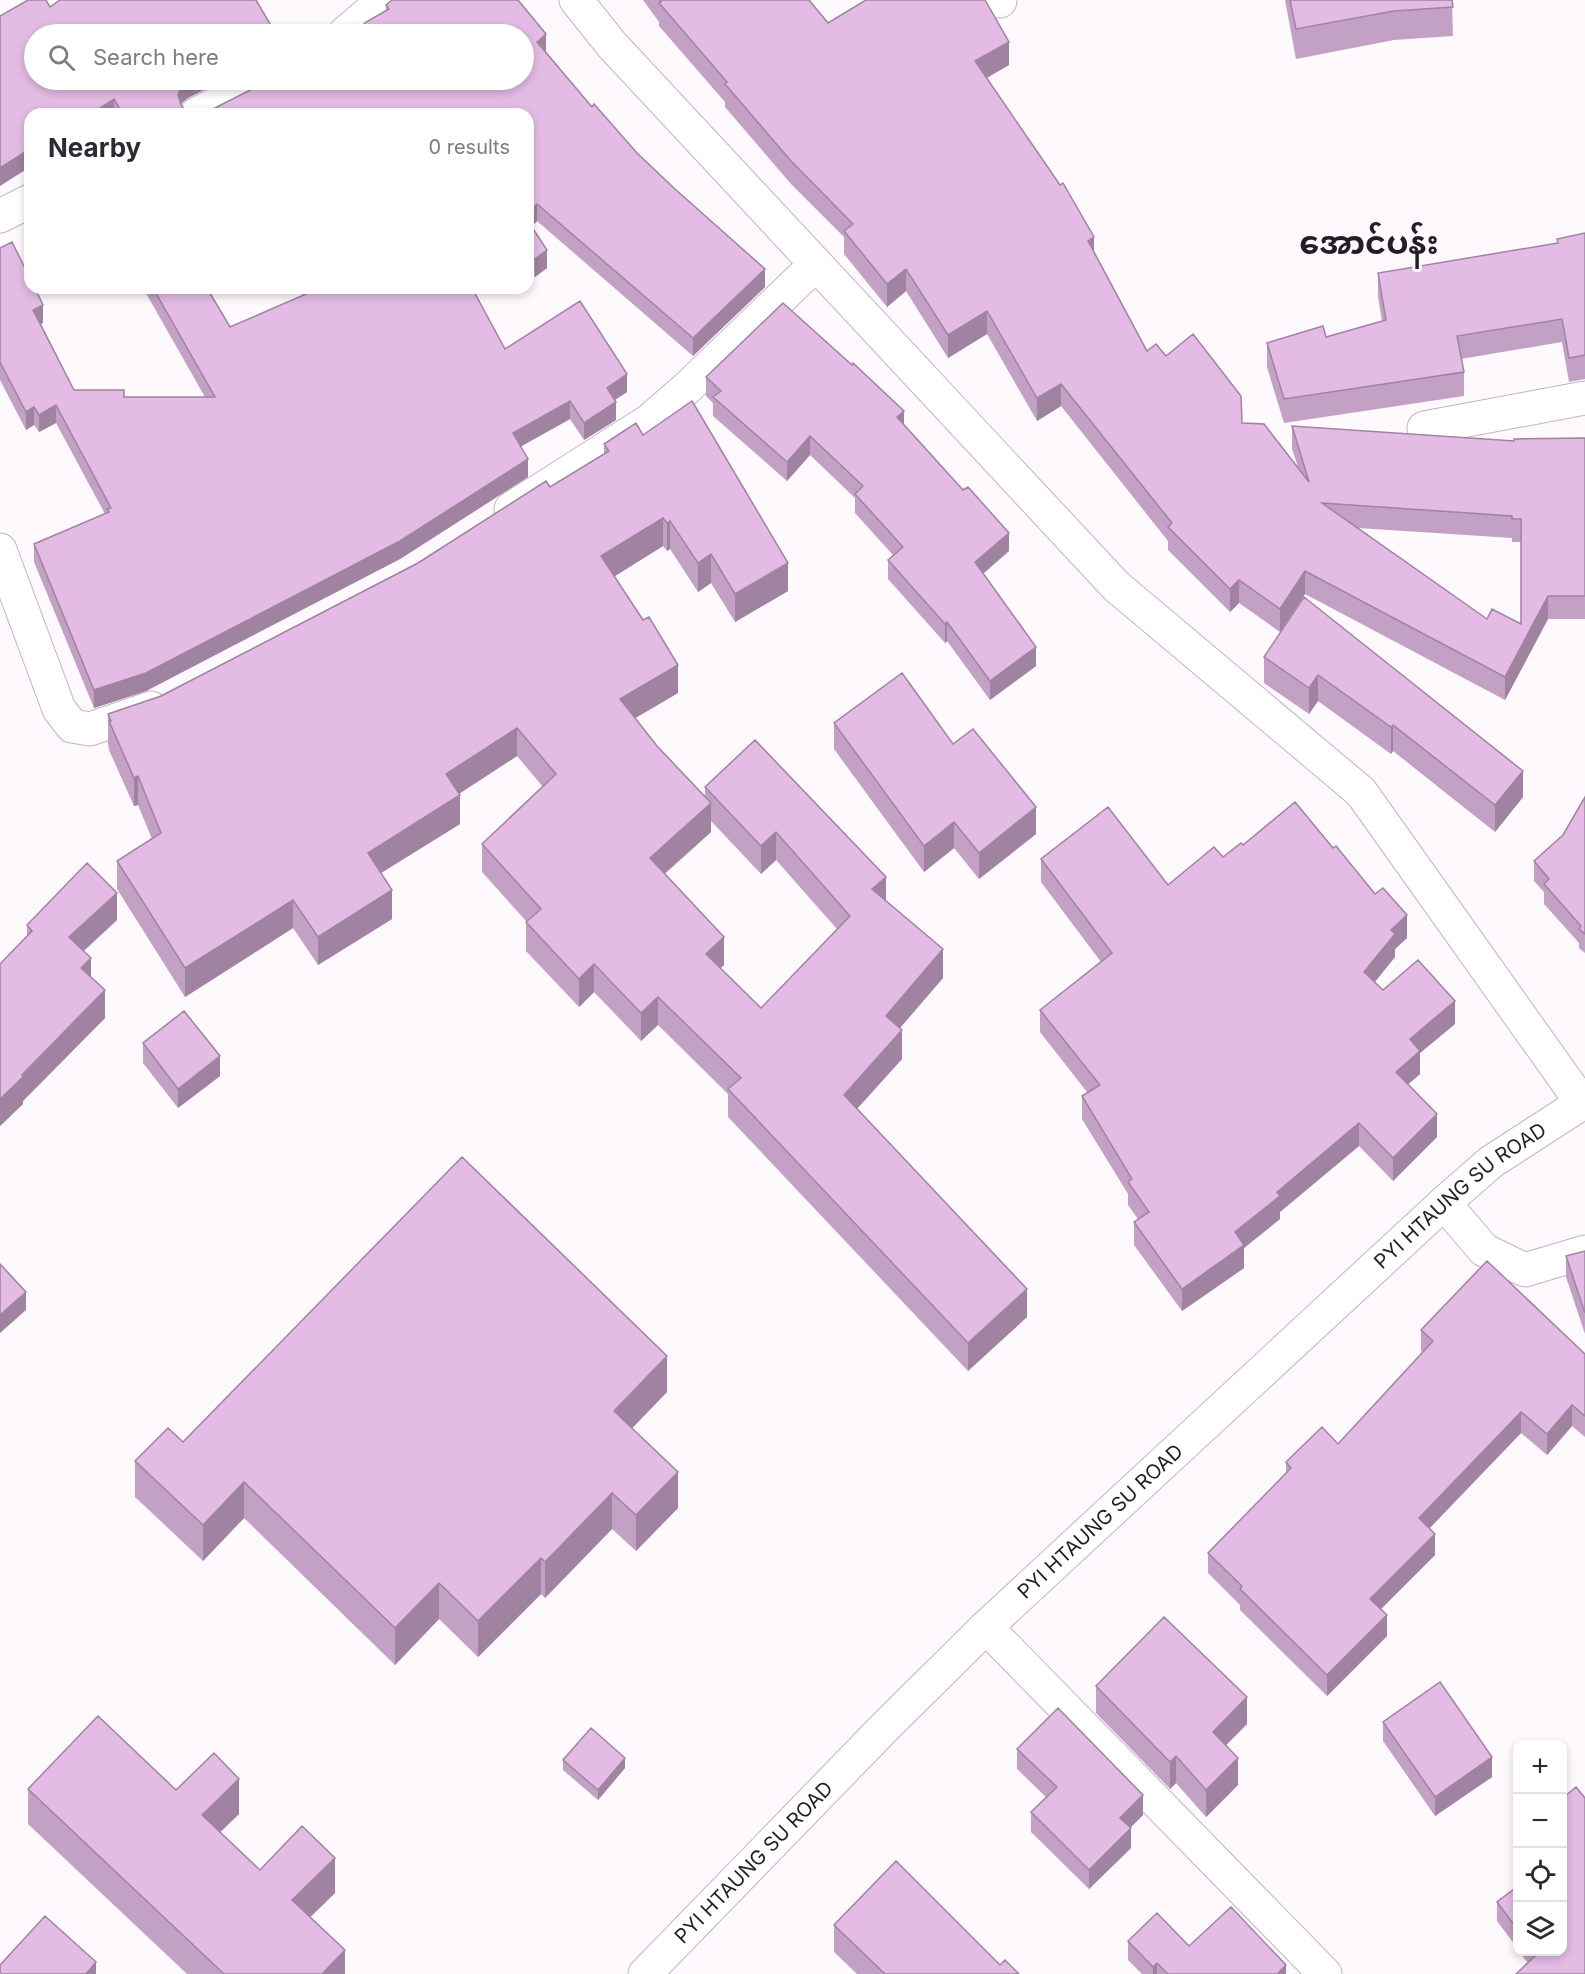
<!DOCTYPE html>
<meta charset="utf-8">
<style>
:root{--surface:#fff;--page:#f2f2f3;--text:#2b2b33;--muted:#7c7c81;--line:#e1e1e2}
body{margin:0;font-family:Inter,"Noto Sans Myanmar",sans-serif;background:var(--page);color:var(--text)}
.controls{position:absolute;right:18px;bottom:18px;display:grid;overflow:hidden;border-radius:12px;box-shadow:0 3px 9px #0003}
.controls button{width:54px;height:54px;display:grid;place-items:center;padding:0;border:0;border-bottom:2px solid var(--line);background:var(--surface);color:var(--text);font:30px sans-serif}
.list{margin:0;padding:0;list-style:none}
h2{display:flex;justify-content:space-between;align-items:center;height:78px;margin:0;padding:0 24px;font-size:26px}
h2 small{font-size:20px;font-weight:400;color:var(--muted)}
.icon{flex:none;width:33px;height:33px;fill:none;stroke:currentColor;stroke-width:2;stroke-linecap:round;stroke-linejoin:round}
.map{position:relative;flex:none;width:1585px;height:1974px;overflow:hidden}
.search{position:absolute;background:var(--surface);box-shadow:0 3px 9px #0003;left:24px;top:24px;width:510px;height:66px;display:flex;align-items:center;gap:15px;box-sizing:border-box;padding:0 21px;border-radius:33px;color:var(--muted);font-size:22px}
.panel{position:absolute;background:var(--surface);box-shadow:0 3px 9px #0003;left:24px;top:108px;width:510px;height:186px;border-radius:18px}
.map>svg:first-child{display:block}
</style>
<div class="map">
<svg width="1585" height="1974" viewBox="0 0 1585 1974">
<rect width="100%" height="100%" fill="#fdf9fd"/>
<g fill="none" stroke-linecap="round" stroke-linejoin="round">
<g stroke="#c6b1c6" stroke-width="35">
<path id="minor" d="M999 0 1000 1
M344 34 384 0
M197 114 263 80
M0 216 30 201
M1424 428 1585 398
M511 509 649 421 687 388 816 264
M0 550 59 709 72 726 90 729 151 708
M1444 1203 1484 1250 1525 1270 1585 1252
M986 1627 1325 1974"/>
</g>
<g stroke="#c6b1c6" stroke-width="35">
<path id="major" d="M576 0 612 45 1116 586 1361 792 1582 1103"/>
</g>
<g stroke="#c6b1c6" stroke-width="35">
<g id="highway">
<path id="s1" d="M645 1974 884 1728 986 1627 1444 1203 1491 1162 1582 1103H1585"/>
</g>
</g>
<use href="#minor" stroke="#fff" stroke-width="33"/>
<use href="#major" stroke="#fff" stroke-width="33"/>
<use href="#highway" stroke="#fff" stroke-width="33"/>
</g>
<path fill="#c3a1c4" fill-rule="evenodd" d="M643 0H809L828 23 1009 65 987 78 1094 251 1147 351 1166 356 1242 423 1298 467 1292 449V426L1514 441 1585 438V619H1548L1505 700 1305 594 1280 632 1239 603 1230 612 1168 550V541L1061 406 1037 421 987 334 948 358 906 291 887 307 844 254V237L791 184 725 107V102L659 26V22ZM1358 528 1512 538V542H1521V624L1487 619Z
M1285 0H1452L1453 36 1394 40 1296 59Z
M386 5 546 52 592 107 765 287 693 356 537 221 531 227 547 268 535 277 528 270V114L205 113 270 80 356 31 386 11Z
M34 80H223L188 98 181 104V105L186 112 193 114H30Z
M1585 233V379L1569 382 1562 342 1461 359 1464 372V396L1284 423 1267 367V343L1326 337 1382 321 1378 297V273L1557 244V239Z
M0 248 43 323 41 324 74 390 124 397H205L143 288H207L230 327 302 296V288H472L505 349 627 392 615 400 616 420 584 440 570 419 521 446 528 477 400 559 146 691 94 708 34 562V544L105 514 56 423 39 432 34 425 26 430 0 380Z
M706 377 904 425 1009 551 983 573 1036 666 990 700 947 641 945 643 888 579V560L893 555 855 513V498L810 455 787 481 713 416V403L706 396Z
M643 435 788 591 735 622 711 583 698 592 670 549 667 551 663 546 614 576 678 693 635 718 657 746 705 798V787L886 901 943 978 900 1028 902 1059 857 1109 1027 1317 968 1371 728 1117V1094L658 1025 641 1041 594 992 579 1007 526 951V922H527L482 872V844L543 787 517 756 459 794 460 824 381 873 392 919 318 965 293 928 185 997 117 889V861L152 839 138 805 134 806 109 750 108 743V714L161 696 418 563 550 487 604 454V444ZM711 821 761 874 776 860 837 929 761 1008 720 968 724 965 664 874 711 832Z
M1304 597 1523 797 1495 832 1393 751 1391 754 1318 701 1309 714 1264 683V657Z
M834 723 953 744 1036 834 979 879 954 848 924 872 834 749Z
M1585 797V953L1579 948V943L1544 904V892L1534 881V861L1563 835Z
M1243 845 1407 938 1395 949V957L1375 982 1383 990 1455 1024 1420 1053V1074L1408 1084 1437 1137 1393 1181 1359 1146 1280 1212V1219L1244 1248V1268L1182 1311 1134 1245V1222L1138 1219 1128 1205V1194L1082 1119V1096L1087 1092 1040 1032V1010L1101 962 1041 882V859L1168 885 1223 857Z
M117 920 84 951 91 977 105 1018 23 1101V1104L0 1126 27 936V925Z
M143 1043 220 1076 178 1108 143 1063Z
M1585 1251V1334L1566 1277V1256Z
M1421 1330 1585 1354V1437L1572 1426 1547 1455 1521 1433 1430 1528 1435 1555 1381 1609 1387 1636 1327 1696 1240 1610V1605L1208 1573V1553L1286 1473V1462L1338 1444 1423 1352 1421 1351Z
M667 1392 632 1428 678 1508 636 1551 612 1529 545 1598 541 1594 478 1657 439 1619 395 1665 244 1518 203 1561 135 1497V1461L183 1442Z
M1096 1686 1247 1724 1226 1745 1238 1785 1206 1817 1176 1783 1170 1789 1096 1713Z
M1383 1722 1492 1777 1435 1816 1383 1741Z
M1017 1749 1143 1815 1130 1828 1131 1848 1089 1889 1031 1832V1812L1046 1797 1017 1769Z
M563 1760 625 1768 598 1800 563 1770Z
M28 1789 176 1790 239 1814 220 1832 260 1870 335 1893 310 1917 345 1974H187L28 1824Z
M1518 1886V1949L1497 1921V1902Z
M834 1925 1000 1965 1019 1974H857L834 1952Z
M1128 1941 1189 1946 1286 1974H1142L1128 1960Z
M1519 1952H1563L1585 1974 1528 1963Z"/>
<path fill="#9f83a0" d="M546 34V52L537 42Z
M1009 42V65L975 84V61Z
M189 80H223L188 98 181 104 178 113V95L181 87Z
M114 99V114H91Z
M30 149V167L0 186V168Z
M537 204V221L528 230V212Z
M1094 237V260L1088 241Z
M547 250V268L535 277V259Z
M765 269V287L693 356V338Z
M906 269V291L887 307V284Z
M43 305V323L33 328V310Z
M987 311V334L948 358V335Z
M627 374V392L607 405V388Z
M1061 384V406L1037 421V398Z
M570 401V419L513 451V433Z
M616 402V420L584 440V423Z
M56 405V423L39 432V415Z
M34 407V425L26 430V412Z
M904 411V429L897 417Z
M810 436V455L787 481V462Z
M528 459V477L400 559 146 691 94 708V690Z
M663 518V546L601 585V556Z
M670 521V549L667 551V523Z
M1009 533V551L975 581V562Z
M711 554V583L698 592V563Z
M788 563V591L735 622V594Z
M1305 571V594L1280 632V609Z
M1239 580V603L1230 612V589Z
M1548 596V619L1505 700V677Z
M947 622V641L945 643V624Z
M1036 647V666L990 700V681Z
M678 665V693L620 727V699Z
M1318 675V701L1309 714V688Z
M1393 725V751L1391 754V727Z
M517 728V756L446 802V774Z
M1523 771V797L1495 832V805Z
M138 776V805L134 806V778Z
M460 795V824L368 881V853Z
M711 803V832L650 887V858Z
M1036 807V834L979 879V853Z
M954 822V848L924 872V846Z
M776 832V860L761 874V846Z
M886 877V905L872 889Z
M392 890V919L318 965V937Z
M117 893V920L69 964V937Z
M293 900V928L185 997V968Z
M1407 915V938L1395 949V957L1364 995V972L1391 930Z
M724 937V965L706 982V954Z
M943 949V978L886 1044V1016Z
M91 958V985L81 968Z
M594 964V992L579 1007V979Z
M105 990V1018L23 1101V1104L0 1126V1099Z
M658 997V1025L641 1041V1013Z
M1455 1001V1024L1420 1053V1074L1396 1095V1072L1410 1039Z
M902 1030V1059L844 1123V1095Z
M220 1056V1076L178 1108V1089Z
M1437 1114V1137L1393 1181V1158Z
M1359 1123V1146L1280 1212V1219L1244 1248V1268L1182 1311V1289L1235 1232 1277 1192Z
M1027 1289V1317L968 1371V1343Z
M26 1292V1310L0 1333V1315Z
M667 1356V1392L614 1447V1411Z
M1572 1405V1426L1547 1455V1434Z
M1521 1412V1433L1419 1539V1518Z
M678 1472V1508L636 1551V1515Z
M244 1482V1518L203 1561V1525Z
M612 1493V1529L545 1598V1562Z
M1435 1534V1555L1370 1620V1599Z
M541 1558V1594L478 1657V1621Z
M439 1583V1619L395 1665V1628Z
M1387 1615V1636L1327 1696V1675Z
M1247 1697V1724L1213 1758V1732Z
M1176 1756V1783L1170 1789V1762Z
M1492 1757V1777L1435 1816V1797Z
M625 1758V1768L598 1800V1790Z
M1238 1758V1785L1206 1817V1790Z
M239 1779V1814L202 1850V1815Z
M1143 1795V1815L1120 1838V1818Z
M1131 1828V1848L1089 1889V1870Z
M335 1858V1893L292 1935V1900Z
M345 1950V1974H322Z
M96 1962V1974H86Z
M1157 1963V1974H1153V1967Z
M1286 1965V1974H1277Z"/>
<path fill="#e3bbe4" stroke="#9f83a0" stroke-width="1.5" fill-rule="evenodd" d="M28 0H46L50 7 60 0H256L276 34H34V80H189L181 87 178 95 181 105 186 112 193 114H123L114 99 91 114H30V149L0 168V16Z
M392 0H518L546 34 537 42 592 107 594 104 637 153 675 189 765 269 693 338 537 204 528 212V114H200L205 113 270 80H524V34H344L356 31 366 22 389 9 386 5Z
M660 0H809L828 23 866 0H985L1009 42 975 61 1060 185 1063 183 1094 237 1088 241 1147 351 1156 344 1166 356 1193 334 1241 396 1242 423 1264 424 1309 482 1292 426 1514 441V439L1585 438V596H1548L1505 677 1305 571 1280 609 1239 580 1230 589 1168 527 1172 523 1061 384 1037 398 987 311 948 335 906 269 887 284 844 231 853 224 791 161 725 84 727 82 659 3 661 2ZM1322 503 1512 516V519H1521V624L1492 609 1487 619Z
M1290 0H1452L1453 7 1394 11 1296 29Z
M528 221 547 250 535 259 528 252Z
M1585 233V355L1569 358 1562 319 1457 336 1464 372 1284 399 1267 343 1323 326 1326 337 1386 320 1378 273 1558 243 1557 239Z
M12 242 30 278V288H35L43 305 33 310 74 390H124V397H215L153 288H207L230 327 306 294 303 288H472L505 349 580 301 627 374 607 388 616 402 584 423 570 401 513 433 528 459 400 541 146 673 94 690 34 544 109 512 107 509 111 508 56 405 39 415 34 407 26 412 0 362V248Z
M783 303 852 365 853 363 904 411 897 417 963 490 968 487 1009 533 975 562 1036 647 990 681 947 622 945 624 888 560 903 547 855 494 863 486 810 436 787 462 713 397 721 391 706 377Z
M692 401 788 563 735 594 711 554 698 563 670 521 667 523 663 518 601 556 643 620 649 617 678 665 620 699 657 746 711 803 650 858 724 937 706 954 761 1008 850 916 776 832 761 846 705 787 755 740 886 877 872 889 943 949 886 1016 902 1030 844 1095 1027 1289 968 1343 728 1089 741 1078 658 997 641 1013 594 964 579 979 526 922 541 909 482 844 556 774 517 728 446 774 460 795 368 853 392 890 318 937 293 900 185 968 117 861 161 833 138 776 134 778 109 721H111L108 714 161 696 418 563 546 481 550 487 609 451 604 444 636 423 643 435Z
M1304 597 1523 771 1495 805 1393 725 1391 727 1318 675 1309 688 1264 657Z
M902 673 953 744 973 729 1036 807 979 853 954 822 924 846 834 723Z
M1585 797V934L1579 929 1581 926 1544 884 1549 879 1534 861 1563 835Z
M1295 802 1333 848 1336 846 1375 894 1383 888 1407 915 1391 930 1395 934 1364 972 1383 990 1418 960 1455 1001 1410 1039 1420 1051 1396 1072 1437 1114 1393 1158 1359 1123 1277 1192 1280 1196 1235 1232 1244 1245 1182 1289 1134 1222 1149 1212 1128 1182 1132 1179 1082 1096 1100 1085 1040 1010 1112 953 1041 859 1108 807 1168 885 1214 847 1223 857 1241 843 1243 845Z
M87 863 117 893 69 937 91 958 81 968 105 990 22 1075 23 1077 0 1099V964L32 931 27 925Z
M184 1011 220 1056 178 1089 143 1043Z
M462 1157 667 1356 614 1411 678 1472 636 1515 612 1493 545 1562 541 1558 478 1621 439 1583 395 1628 244 1482 203 1525 135 1461 168 1428 183 1442Z
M1585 1251V1313L1566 1256Z
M1487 1261 1585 1354V1416L1572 1405 1547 1434 1521 1412 1419 1518 1435 1534 1370 1599 1387 1615 1327 1675 1240 1589 1242 1586 1208 1553 1291 1468 1286 1462 1322 1427 1338 1444 1433 1341 1421 1330Z
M0 1264 26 1292 0 1315Z
M1164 1617 1247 1697 1213 1732 1238 1758 1206 1790 1176 1756 1170 1762 1096 1686Z
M1440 1682 1492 1757 1435 1797 1383 1722Z
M1058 1708 1143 1795 1120 1818 1131 1828 1089 1870 1031 1812 1057 1787 1017 1749Z
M98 1716 176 1790 214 1753 239 1779 202 1815 260 1870 302 1826 335 1858 292 1900 345 1950 322 1974H224L28 1789Z
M591 1728 625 1758 598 1790 563 1760Z
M1576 1787 1585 1798V1974H1516L1536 1955 1533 1952H1563V1798Z
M896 1861 1000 1965 1005 1960 1019 1974H885L834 1925Z
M1518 1886V1930L1497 1902Z
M1231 1907 1286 1965 1277 1974H1168L1157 1963 1153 1967 1128 1941 1157 1913 1189 1946Z
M45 1916 96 1962 86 1974H2L0 1972V1965Z"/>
<g text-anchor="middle" stroke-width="6" stroke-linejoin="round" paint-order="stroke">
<g font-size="20" fill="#241d25" stroke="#fdf9fd">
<text dy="7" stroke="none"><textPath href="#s1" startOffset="1128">PYI HTAUNG SU ROAD</textPath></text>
<text dy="7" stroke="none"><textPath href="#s1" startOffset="642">PYI HTAUNG SU ROAD</textPath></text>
<text dy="7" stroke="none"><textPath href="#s1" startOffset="156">PYI HTAUNG SU ROAD</textPath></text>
</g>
<g font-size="32" font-weight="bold" fill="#241d25" stroke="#fdf9fd">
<text x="1369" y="254">အောင်ပန်း</text>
</g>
</g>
</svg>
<div class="controls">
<button>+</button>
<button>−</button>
<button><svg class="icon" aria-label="locate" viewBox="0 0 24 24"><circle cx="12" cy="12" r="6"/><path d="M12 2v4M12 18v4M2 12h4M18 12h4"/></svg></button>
<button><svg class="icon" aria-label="layers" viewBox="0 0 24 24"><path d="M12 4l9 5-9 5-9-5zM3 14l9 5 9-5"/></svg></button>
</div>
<div class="search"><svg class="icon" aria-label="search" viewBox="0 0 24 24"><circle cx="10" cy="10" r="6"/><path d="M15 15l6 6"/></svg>Search here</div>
<section class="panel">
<h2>Nearby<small>0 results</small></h2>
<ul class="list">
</ul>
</section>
</div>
